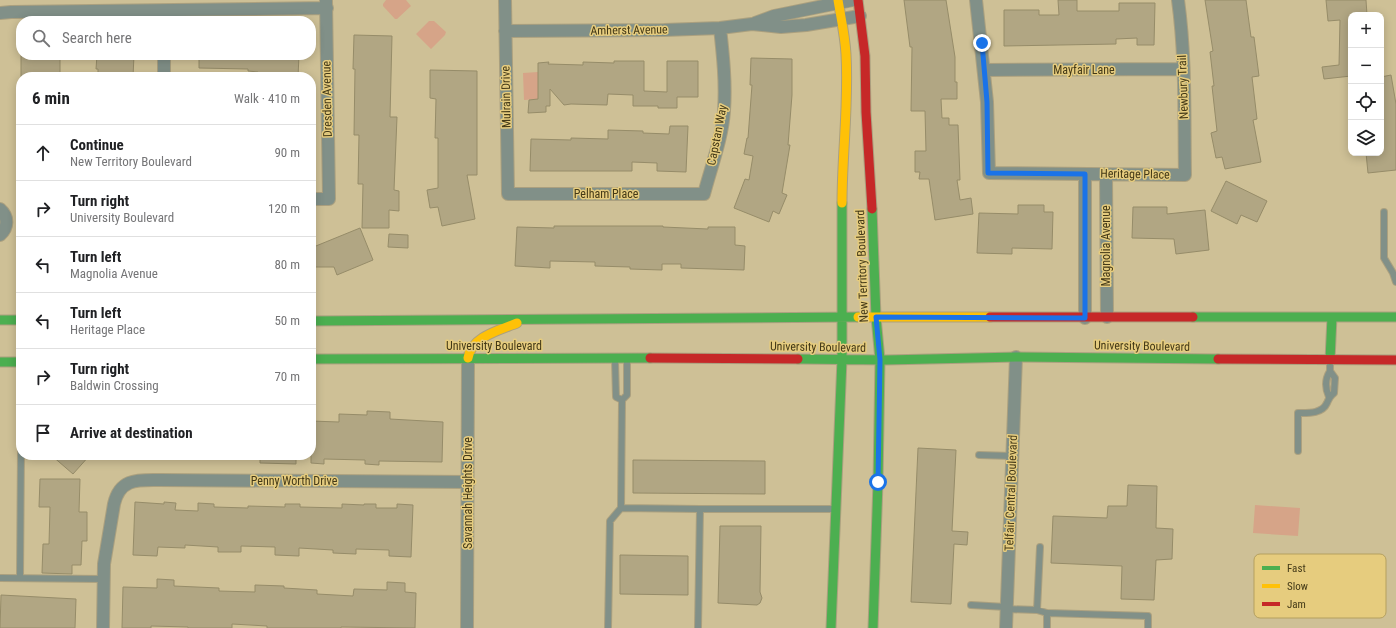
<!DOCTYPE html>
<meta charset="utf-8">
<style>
:root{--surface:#fff;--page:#f2f2f2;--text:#202124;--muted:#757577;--line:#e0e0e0}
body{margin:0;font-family:"Roboto Condensed",sans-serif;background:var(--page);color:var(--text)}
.controls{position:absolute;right:12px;top:12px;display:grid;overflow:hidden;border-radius:8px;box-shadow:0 2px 10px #0003}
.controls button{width:36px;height:36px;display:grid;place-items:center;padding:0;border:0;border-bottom:1px solid var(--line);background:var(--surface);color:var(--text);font:20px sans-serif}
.stop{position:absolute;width:12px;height:12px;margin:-9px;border:3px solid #1a73e8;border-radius:50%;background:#fff}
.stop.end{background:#1a73e8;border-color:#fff;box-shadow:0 1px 4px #0008}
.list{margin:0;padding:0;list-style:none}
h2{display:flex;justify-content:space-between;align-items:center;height:52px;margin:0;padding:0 16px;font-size:17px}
h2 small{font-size:13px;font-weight:400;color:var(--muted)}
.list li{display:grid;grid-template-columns:26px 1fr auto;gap:12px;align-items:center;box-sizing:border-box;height:56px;padding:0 16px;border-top:1px solid var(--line)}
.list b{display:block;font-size:15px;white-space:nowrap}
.list p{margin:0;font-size:13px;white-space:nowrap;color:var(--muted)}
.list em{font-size:13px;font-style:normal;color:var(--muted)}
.icon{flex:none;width:22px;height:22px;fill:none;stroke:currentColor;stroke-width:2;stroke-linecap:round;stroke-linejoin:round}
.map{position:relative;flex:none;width:1396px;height:628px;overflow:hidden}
.search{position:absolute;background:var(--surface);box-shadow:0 2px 10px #0003;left:16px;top:16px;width:300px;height:44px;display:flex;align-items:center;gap:10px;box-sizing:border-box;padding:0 14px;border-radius:16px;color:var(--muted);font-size:15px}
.panel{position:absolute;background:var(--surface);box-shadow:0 2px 10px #0003;left:16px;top:72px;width:300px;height:388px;border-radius:16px}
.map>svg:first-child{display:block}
</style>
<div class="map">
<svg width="1396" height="628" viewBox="0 0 1396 628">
<rect width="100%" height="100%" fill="#cec096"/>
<path fill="#d6a488" d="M386 0H406L411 6 397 19H395L383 6V4Z
M429 21H434L446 32 445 35 431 49 416 34Z
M538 72V99L524 100 523 73Z
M1255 505 1300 508 1298 536 1253 533Z"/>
<path fill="#b1a683" stroke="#968c69" d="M904 0H946L955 57V82H957V99H941L942 118H949V125H958L960 180H957L960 200 971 198 973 214 935 220 929 179H919L920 172H915V151H926L925 111H911L912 47H910Z
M1058 0H1077V11H1119V3H1155L1154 45H1137V38L1116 39V44L1004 46V10H1039V15H1059Z
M1205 0H1246L1251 37H1254L1259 76 1252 77 1257 119 1253 120 1261 162 1225 169 1222 157 1216 158 1211 133 1217 131 1212 86H1214L1210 52 1213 51Z
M1326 0H1366L1367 15H1351V76L1324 79 1322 67 1339 65 1340 20 1328 21Z
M354 35 392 36 390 117H397L394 190 399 191V211L389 210V228H362L363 184H358L359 135H354L355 69H353Z
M21 55H60V77H21Z
M97 55H134L133 77H98V69H96Z
M199 55H299L298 77H257L258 72 248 71V69L199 68Z
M751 58 792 59V95L788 145H790L782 193 787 195 779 214 773 211 769 222 734 208 745 179 749 180 753 156 744 154 747 138H748L752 85H750Z
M614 61H644V91L667 92V61H698V97H677V108H658V106H633V95L608 94 607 105 571 104 564 105 550 89V106H546V112L528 113 529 100 538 99V63L549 62 548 64 583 65V62L614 63Z
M430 70 477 71V175H467L475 219 442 226 438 207 430 208 427 190 438 188V138H435L436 99 430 98Z
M1391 75 1396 104V170L1368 173 1366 153H1381V77Z
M670 126H688L686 172 657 171V163L632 162V171H530L531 139 571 140V138L608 139V130L643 131V133L669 134Z
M1226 181 1267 201 1257 222 1241 215 1237 224 1211 211Z
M1018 205H1044V212H1053L1052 249 1012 248V254L977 253 979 213 1018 214Z
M1133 207H1167V214L1205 210 1209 250 1176 254 1174 239 1132 238Z
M554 226H663V227L708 229V227H735V245L745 246 744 270 681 268V264H662V270L630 269V267L595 266V262L550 261V268L515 266 517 227 554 228Z
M360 228 373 260 337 275 334 267H311V248Z
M389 234 408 235V248L388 247Z
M367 411 390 412V419L443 422 442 462 379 461V465L365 464V460L324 459V464L311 463V421L339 422V414L367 415Z
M918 448 956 450 952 531 968 532 967 545 954 544 951 604 911 602Z
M51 455H90L73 474Z
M260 455H296V464L260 463Z
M633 460 765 461V494L633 493Z
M40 479H80L79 512H87V541H82L81 565H72V574L42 573 43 544H49L50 507H39Z
M1128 485 1157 486 1156 528 1173 529 1172 559 1156 560 1154 600 1121 599 1122 566 1051 563 1053 516 1107 518 1108 506H1127Z
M135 502 164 504V502L176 503 175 510 198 511V503L214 504V507L248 508V506L285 507V504H300V507L342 508V504L364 505V504H376V508H397V504L413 505 411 557 389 556V550L356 549V554L333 553V550L299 548V556L275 555V547L241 546V552H218V547L185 545V548L158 547 157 556 133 555Z
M720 526H761L760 592 762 598 760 603 757 605 718 603Z
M620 555 688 556V595L620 594Z
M157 579 174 580V586L219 588V591L255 592V585L284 586V588L317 590V594L353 596 354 589 387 590V582L405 583V592L416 593 415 628 341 627V628H267V626L232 624V628H188V627L151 626V628H122L123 587 157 588Z
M1 595 76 599 75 628H0Z"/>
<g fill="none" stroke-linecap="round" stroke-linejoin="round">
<g stroke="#aba07f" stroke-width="8">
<path id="lane" d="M1384 212V258L1393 273 1396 282
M1329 397C1325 388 1325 379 1330 371
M622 400 627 395V360
M1298 451V413C1308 413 1322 414 1327 403 1329 398 1330 396 1334 393L1335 378 1330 371V361
M979 455 1012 456
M621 508 700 509
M0 578 103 579
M20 578 21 449
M971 605 1006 607
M1006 609 1037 610 1047 613 1148 616V628
M1037 610 1040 547
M608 628 610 521 621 508 622 400 616 397 615 360
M698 628 700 509H834
M1047 628V613"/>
</g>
<g stroke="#aba07f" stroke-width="14">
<path id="street" d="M505 0 508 194H704C711 167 722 139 724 111 726 83 723 55 720 28
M976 0 987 102 989 173 1185 175C1184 117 1186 58 1178 0
M0 13 11 12 327 8
M755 23 774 16 853 0
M505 31 664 30 720 28 752 24 781 27 806 25 860 16
M164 55V77
M984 70 1183 69
M1106 174 1107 317
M311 199H329L326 1
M0 209C9 217 8 228 0 235
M1085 318V174
M103 628 104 564 114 504C120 478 138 480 159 480L469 482
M467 628 468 358
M1006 628 1016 357"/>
</g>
<g stroke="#aba07f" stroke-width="11">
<path id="fast" d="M872 209 876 317 880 360 878 482 873 628
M1193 317H1396
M0 320H21
M311 321 858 317
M311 359 650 358
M798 359 886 360 1017 357 1218 359
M1330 360 1332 317
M0 362H21
M831 628 842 359V203"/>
</g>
<g stroke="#aba07f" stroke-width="11">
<path id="slow" d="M838 0C841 18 845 36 846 54 849 104 842 154 842 203
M858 317H990
M468 358C471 337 500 330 517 323"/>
</g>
<g stroke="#aba07f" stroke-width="11">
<path id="jam" d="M858 0 865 56 866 112 872 209
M990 317H1193
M650 358 798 359
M1218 359 1396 360"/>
</g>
<use href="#lane" stroke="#819088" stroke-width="6"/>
<use href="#street" stroke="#819088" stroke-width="12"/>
<use href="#fast" stroke="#4caf50" stroke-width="9"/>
<use href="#slow" stroke="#ffc107" stroke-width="9"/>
<use href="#jam" stroke="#c62828" stroke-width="9"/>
</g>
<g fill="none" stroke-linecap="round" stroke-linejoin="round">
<path stroke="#1a73e8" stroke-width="5" d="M878 482 880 360 876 317 1085 318V174L988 173 987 102 982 43"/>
</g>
<g text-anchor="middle" stroke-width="3" stroke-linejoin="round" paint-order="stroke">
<g font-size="12" fill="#433917" stroke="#e6cc7e">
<text transform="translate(629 30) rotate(-1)" y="4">Amherst Avenue</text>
<text x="1084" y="74">Mayfair Lane</text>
<text transform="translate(1183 87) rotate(-92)" y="4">Newbury Trail</text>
<text transform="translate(506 97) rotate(-91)" y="4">Mulrain Drive</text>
<text transform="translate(327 99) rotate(-91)" y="4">Dresden Avenue</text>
<text transform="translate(717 135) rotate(-79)" y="4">Capstan Way</text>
<text transform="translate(1135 174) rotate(1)" y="4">Heritage Place</text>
<text x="606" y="198">Pelham Place</text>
<text transform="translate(1106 246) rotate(-90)" y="4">Magnolia Avenue</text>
<text transform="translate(862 266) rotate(-92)" y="4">New Territory Boulevard</text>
<text x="494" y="350">University Boulevard</text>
<text transform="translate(1142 346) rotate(1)" y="4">University Boulevard</text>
<text transform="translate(818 347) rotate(1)" y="4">University Boulevard</text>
<text x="294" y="485">Penny Worth Drive</text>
<text transform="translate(468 493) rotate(-90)" y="4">Savannah Heights Drive</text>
<text transform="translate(1011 493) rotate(-88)" y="4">Telfair Central Boulevard</text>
</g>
</g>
<rect x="1254" y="554" width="132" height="64" rx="6" fill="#e6cc7e" stroke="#b5a05f" stroke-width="1"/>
<rect x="1262" y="566" width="18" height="4" fill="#4caf50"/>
<rect x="1262" y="584" width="18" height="4" fill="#ffc107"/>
<rect x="1262" y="602" width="18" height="4" fill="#c62828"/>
<g font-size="11" fill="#433917">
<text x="1287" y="572">Fast</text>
<text x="1287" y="590">Slow</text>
<text x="1287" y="608">Jam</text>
</g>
</svg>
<div class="controls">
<button>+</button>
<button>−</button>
<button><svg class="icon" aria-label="locate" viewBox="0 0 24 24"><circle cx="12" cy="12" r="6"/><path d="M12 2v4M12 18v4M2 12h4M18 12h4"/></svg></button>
<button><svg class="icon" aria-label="layers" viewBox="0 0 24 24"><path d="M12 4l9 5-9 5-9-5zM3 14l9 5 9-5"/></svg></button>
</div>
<div class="stop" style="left:878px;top:482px"></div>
<div class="stop end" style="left:982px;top:43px"></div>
<div class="search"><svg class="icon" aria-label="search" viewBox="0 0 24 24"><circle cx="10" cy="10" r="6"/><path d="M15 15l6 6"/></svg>Search here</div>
<section class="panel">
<h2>6 min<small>Walk · 410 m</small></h2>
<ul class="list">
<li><svg class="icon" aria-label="ahead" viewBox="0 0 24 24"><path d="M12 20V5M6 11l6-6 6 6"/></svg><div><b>Continue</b><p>New Territory Boulevard</p></div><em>90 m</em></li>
<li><svg class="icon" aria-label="right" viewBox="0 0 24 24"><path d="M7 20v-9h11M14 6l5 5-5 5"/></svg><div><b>Turn right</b><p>University Boulevard</p></div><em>120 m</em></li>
<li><svg class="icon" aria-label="left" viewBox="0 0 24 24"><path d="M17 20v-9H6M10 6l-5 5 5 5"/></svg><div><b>Turn left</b><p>Magnolia Avenue</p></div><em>80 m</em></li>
<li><svg class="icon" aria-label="left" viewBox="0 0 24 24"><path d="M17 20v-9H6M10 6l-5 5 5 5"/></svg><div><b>Turn left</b><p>Heritage Place</p></div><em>50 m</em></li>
<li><svg class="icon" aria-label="right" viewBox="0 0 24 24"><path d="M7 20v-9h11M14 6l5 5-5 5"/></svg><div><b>Turn right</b><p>Baldwin Crossing</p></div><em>70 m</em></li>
<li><svg class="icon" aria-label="arrive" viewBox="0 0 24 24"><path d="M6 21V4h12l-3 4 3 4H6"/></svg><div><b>Arrive at destination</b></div></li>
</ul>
</section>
</div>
